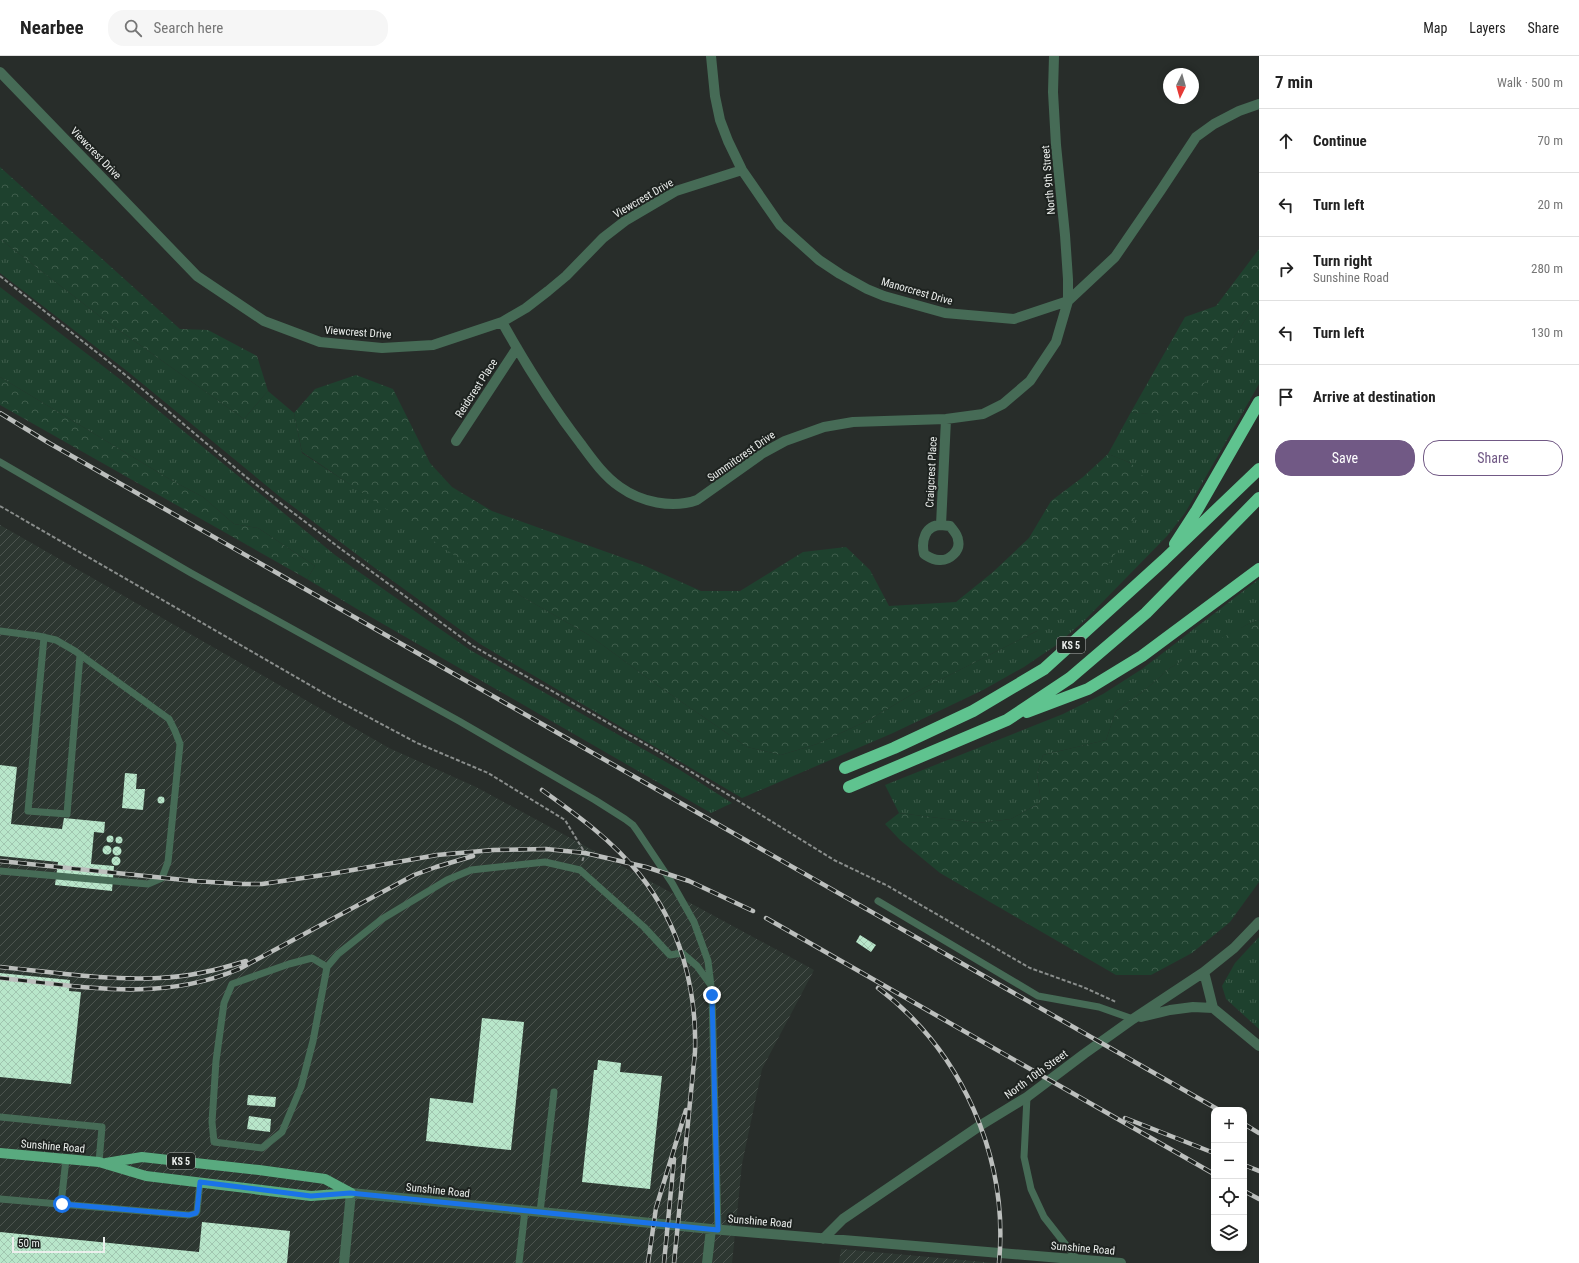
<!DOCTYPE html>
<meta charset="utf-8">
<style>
:root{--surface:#fff;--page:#f6f6f6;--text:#222;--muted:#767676;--line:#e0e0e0;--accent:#715985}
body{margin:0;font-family:"Roboto Condensed",sans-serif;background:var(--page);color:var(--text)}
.controls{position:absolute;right:12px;bottom:12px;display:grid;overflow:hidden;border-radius:8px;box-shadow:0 2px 6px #0003}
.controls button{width:36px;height:36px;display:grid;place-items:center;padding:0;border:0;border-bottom:1px solid var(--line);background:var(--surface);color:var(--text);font:20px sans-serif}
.compass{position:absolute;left:1163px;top:12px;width:36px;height:36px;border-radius:50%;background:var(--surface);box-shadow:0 2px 6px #0003;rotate:185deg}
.scale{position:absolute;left:12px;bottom:10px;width:93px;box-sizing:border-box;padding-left:4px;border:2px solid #ebeeec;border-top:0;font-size:11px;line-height:14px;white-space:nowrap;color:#ebeeec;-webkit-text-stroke:3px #1e2320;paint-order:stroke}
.stop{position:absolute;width:12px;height:12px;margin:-9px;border:3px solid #1a73e8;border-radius:50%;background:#fff}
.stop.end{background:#1a73e8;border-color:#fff;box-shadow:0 1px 4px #0008}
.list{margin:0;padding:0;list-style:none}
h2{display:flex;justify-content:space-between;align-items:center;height:52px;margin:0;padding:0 16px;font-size:17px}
h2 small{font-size:13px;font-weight:400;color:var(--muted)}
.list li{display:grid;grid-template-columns:26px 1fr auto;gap:12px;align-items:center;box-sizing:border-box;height:64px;padding:0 16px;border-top:1px solid var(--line)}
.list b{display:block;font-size:15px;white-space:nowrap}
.list p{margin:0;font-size:13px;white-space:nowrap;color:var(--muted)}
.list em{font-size:13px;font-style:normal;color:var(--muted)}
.actions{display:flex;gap:8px;padding:12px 16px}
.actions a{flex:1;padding:9px 0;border:1px solid var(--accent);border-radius:16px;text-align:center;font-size:14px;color:var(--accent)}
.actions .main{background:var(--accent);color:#fff}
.icon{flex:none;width:22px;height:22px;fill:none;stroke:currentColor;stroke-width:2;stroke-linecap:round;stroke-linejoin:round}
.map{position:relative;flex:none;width:1259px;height:1207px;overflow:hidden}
header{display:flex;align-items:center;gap:24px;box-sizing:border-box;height:56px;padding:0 20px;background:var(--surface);border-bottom:1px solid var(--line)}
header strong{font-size:19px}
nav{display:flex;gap:22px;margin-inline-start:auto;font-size:14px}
.search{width:280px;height:36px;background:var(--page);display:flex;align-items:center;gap:10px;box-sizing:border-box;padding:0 14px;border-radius:16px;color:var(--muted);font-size:15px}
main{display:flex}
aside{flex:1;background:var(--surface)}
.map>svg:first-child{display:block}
</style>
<header>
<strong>Nearbee</strong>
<div class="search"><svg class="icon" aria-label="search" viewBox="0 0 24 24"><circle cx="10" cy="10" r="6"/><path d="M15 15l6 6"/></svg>Search here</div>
<nav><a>Map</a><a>Layers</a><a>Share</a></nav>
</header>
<main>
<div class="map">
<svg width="1259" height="1207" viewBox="0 0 1259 1207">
<defs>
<pattern id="industrial-furrows" width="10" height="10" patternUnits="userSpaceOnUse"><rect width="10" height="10" fill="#2d3731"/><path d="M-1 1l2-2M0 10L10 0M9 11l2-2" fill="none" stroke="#4c544f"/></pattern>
<pattern id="grass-tufts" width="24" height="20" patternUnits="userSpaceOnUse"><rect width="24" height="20" fill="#1e412e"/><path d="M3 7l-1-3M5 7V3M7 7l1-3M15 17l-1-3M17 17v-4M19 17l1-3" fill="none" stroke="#3f5d4c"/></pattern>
<pattern id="forest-crowns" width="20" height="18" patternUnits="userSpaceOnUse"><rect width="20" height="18" fill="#1e412e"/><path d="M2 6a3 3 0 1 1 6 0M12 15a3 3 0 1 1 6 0" fill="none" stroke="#3f5d4c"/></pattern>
<pattern id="building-cross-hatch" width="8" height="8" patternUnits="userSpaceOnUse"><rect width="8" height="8" fill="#b8e6ca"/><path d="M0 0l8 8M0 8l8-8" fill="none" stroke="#a1c6b0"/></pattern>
</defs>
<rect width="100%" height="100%" fill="#282d2a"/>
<path fill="url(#industrial-furrows)" d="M0 469 389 692 476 731 814 914 762 1013 742 1108 732 1207H0Z
M841 1193 995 1207H839Z"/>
<path fill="url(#grass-tufts)" d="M0 183 102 262 244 363 268 335 294 357 302 397 521 540 589 579 657 629 747 691 781 699 817 688 867 665 916 636 1037 575 1131 407 1108 398 1131 356 1182 361 1247 261 1259 247V328L1185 457 1167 480 1084 565 1055 590 1024 611 983 634 893 677 742 742 480 588 375 512 279 440 127 315 0 217Z
M0 231 121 324 335 499 470 594 680 714 732 747 711 757 357 553 307 523 315 510 258 472 234 468 203 441 171 424 0 321Z
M1259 523V564L1250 567 1170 612 1145 634 1116 655 1106 684 1043 699 1037 718 1041 746 1011 763 978 767 899 757 885 729 1063 658 1103 638 1142 613Z
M1259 881V973L1226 943 1222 930 1235 907Z"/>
<path fill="url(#forest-crowns)" d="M0 111 180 273 208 274 257 300 268 335 244 363 102 262 0 183Z
M1259 193V247L1247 261 1182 362 1131 356 1185 261 1216 250Z
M356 319 393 333 430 407 452 431 492 455 643 509 701 535H740L803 496 846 491 870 514 889 550 956 546 993 516 1029 482 1051 445 1083 421 1108 398C1134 408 1137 407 1150 433L1118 494 1085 541 1037 575 916 636 867 665 817 688 781 699 747 691 657 629 589 579 521 540 457 501 302 396 294 357 315 333Z
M0 321 171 424 203 441 234 468 258 472 315 510 307 523 0 349Z
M1259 564V826L1230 866 1192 897 1151 919H1116L940 817 900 784 885 768 899 757 978 767 1011 763 1041 746 1037 718 1043 699 1106 684 1116 655 1145 634 1170 612 1218 584 1250 567Z"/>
<path fill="url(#building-cross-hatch)" d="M0 709 17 711 11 768 62 773 64 762 105 766 104 777 94 776 91 808 114 810 112 835 55 829 58 806 0 800Z
M125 717 137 718 136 733H145L143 754 122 752Z
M157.5 744a3.5 3.5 0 1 1 7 0a3.5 3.5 0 1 1-7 0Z
M106.5 783a3.5 3.5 0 1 1 7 0a3.5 3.5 0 1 1-7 0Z
M115.5 784a3.5 3.5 0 1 1 7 0a3.5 3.5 0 1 1-7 0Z
M102.5 794a4.5 4.5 0 1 1 9 0a4.5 4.5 0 1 1-9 0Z
M112.5 795a4.5 4.5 0 1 1 9 0a4.5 4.5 0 1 1-9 0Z
M111.5 805a4.5 4.5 0 1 1 9 0a4.5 4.5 0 1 1-9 0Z
M860 879 876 889 871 896 856 886Z
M0 917 70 924 69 935 81 936 71 1028 0 1021Z
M482 962 524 966 511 1094 426 1085 430 1042 473 1047Z
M598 1004 621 1007 620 1016 662 1020 650 1133 582 1126 594 1014H597Z
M248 1039 276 1041 275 1051 247 1049Z
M249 1060 271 1063 270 1076 247 1073Z
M202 1166 290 1175 287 1207H0V1176L199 1196Z"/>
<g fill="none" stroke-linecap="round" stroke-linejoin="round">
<path stroke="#8a8e8c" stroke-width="2" stroke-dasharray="4 2" stroke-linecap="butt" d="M0 220 128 321 246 421 341 493 473 590 659 696 834 804 888 830 1030 912 1083 931 1116 946
M0 450 327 639 417 687 488 717 565 764 585 797 582 806"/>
<path stroke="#466b56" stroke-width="7" d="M0 406 191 517 459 665 595 744 625 763 633 769 638 776 672 827 694 866 708 905 712 939 718 1174
M0 575 38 580 56 584 75 595 169 663 175 675 180 688 168 806 162 822 148 828 0 815
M44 581 28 755 67 758 80 599
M878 845 1038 940 1099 951 1133 963
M312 902 327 911 313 985 301 1031 282 1076 262 1092 214 1086 212 1066 216 1005 224 947 232 928 289 908Z
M327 911 338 898 382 863 447 824 471 814 545 806 580 814 644 871 670 899 682 897 697 910 710 928
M1027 1041 1024 1101 1031 1133 1044 1161 1077 1203
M0 1061 102 1071 99 1106
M0 1143 189 1159 196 1157 197 1155 200 1126
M61 1148 66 1103
M540 1156 554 1036
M519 1207 525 1154"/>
<path stroke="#466b56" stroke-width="10" d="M711 0 715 40 720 64 728 85 742 114 780 169 819 204 840 218 867 233 884 240 945 257 1014 263 1068 245 1115 201 1161 134 1196 81 1214 68 1239 55 1259 48
M0 16 197 220 264 265 320 286 382 292 433 289 502 266 526 252 548 235 566 220 603 182 625 165 676 135 742 114
M502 266C526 309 551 349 581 388 592 403 604 420 620 431 641 446 672 453 697 444L763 397 785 385 824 371 853 366 946 363 983 358 1003 348 1030 325 1056 286 1068 245V223L1065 179 1056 89 1053 36 1054 0
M456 385 517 292
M941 469 950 470C953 474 958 479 958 484 961 495 949 505 939 504 933 504 929 501 924 498 921 485 925 469 941 469L946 363
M1204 916 1213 952
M1141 961 1170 954 1193 951 1213 952 1259 990
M823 1183 843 1163 981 1069 1027 1041 1084 998 1133 963 1204 916 1234 892 1259 866
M344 1207 351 1137 711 1173 1121 1207
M707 1207 711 1173"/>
<path stroke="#59aa7f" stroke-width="10" d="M0 1097 99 1106 146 1120 311 1140 351 1137
M106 1107 142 1101 259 1114 325 1123 351 1137"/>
<path stroke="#5fc38f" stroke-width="12" d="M1175 488 1197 454 1259 346
M1027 656 1088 633 1142 600 1259 513
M845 712 894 692 973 655 1044 613 1164 504 1259 413
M849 731 1007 664 1070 622 1146 557 1259 442"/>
<g stroke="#bcbfbd" stroke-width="4.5">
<path id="rail" d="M0 357 49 387 1219 1054
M542 734C577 759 613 785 640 819 680 869 697 933 695 996L674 1207
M0 805 194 825 242 828H262L330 818 437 799 493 794 546 793 585 797 646 811 689 825 753 855
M766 862 1214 1118
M0 911C52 916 106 925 159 922 188 921 218 914 246 905
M0 922C82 930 159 947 239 913L414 819 436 811 473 800
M878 932C962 995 1009 1102 999 1207
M1125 1062 1214 1097
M1244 1068 1259 1077
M1244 1109 1259 1115
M1244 1135 1259 1143
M648 1207 656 1152 686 1054
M664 1207 674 1103"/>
</g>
<use href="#rail" stroke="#1e2320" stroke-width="3" stroke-dasharray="9" stroke-linecap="butt"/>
</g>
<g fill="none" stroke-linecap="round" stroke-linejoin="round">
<path stroke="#1a73e8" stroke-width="5" d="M62 1148 189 1159 196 1157 197 1155 200 1126 311 1140 350 1137 718 1174 712 939"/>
</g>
<g text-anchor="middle" stroke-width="4" stroke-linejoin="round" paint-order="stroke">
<g fill="#1e2320" stroke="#aeb1af" stroke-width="1">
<rect x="1057" y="581" width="28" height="16" rx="3"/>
<rect x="167" y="1097" width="28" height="16" rx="3"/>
</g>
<g font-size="10" font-weight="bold" fill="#ebeeec">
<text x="1071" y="593">KS 5</text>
<text x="181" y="1109">KS 5</text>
</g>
<g font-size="11" fill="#ebeeec" stroke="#1e2320">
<text transform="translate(96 97) rotate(46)" y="4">Viewcrest Drive</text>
<text transform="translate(1048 124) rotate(-95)" y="4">North 9th Street</text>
<text transform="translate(643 142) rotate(-30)" y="4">Viewcrest Drive</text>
<text transform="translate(917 235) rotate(16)" y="4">Manorcrest Drive</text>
<text transform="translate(358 276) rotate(4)" y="4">Viewcrest Drive</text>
<text transform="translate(476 332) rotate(-57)" y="4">Reidcrest Place</text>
<text transform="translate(741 400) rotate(-35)" y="4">Summitcrest Drive</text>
<text transform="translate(931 416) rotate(-87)" y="4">Craigcrest Place</text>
<text transform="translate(1036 1018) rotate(-36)" y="4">North 10th Street</text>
<text transform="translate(53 1090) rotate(5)" y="4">Sunshine Road</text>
<text transform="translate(438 1134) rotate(6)" y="4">Sunshine Road</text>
<text transform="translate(760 1165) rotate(5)" y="4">Sunshine Road</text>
<text transform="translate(1083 1192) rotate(5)" y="4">Sunshine Road</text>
</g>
</g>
</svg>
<div class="controls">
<button>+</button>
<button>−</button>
<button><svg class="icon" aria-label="locate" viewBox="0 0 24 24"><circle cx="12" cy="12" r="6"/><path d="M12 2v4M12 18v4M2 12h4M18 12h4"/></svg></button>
<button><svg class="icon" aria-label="layers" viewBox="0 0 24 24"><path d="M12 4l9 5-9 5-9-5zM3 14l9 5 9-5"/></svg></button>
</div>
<svg class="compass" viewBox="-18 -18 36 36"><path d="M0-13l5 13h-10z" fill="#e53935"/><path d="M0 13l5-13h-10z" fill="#767676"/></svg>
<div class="scale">50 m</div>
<div class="stop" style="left:62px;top:1148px"></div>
<div class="stop end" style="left:712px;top:939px"></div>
</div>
<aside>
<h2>7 min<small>Walk · 500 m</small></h2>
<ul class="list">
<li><svg class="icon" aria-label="ahead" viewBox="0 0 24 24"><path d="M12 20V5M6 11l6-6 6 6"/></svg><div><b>Continue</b></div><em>70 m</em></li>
<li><svg class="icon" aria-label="left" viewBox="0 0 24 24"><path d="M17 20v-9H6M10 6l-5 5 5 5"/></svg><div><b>Turn left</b></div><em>20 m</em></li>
<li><svg class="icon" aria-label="right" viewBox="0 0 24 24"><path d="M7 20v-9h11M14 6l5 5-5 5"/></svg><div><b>Turn right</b><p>Sunshine Road</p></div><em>280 m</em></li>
<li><svg class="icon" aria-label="left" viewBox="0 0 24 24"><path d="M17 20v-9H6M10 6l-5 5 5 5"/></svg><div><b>Turn left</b></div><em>130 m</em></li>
<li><svg class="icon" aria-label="arrive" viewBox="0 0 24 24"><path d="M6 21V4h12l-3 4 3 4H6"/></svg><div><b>Arrive at destination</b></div></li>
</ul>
<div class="actions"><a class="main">Save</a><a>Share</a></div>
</aside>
</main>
